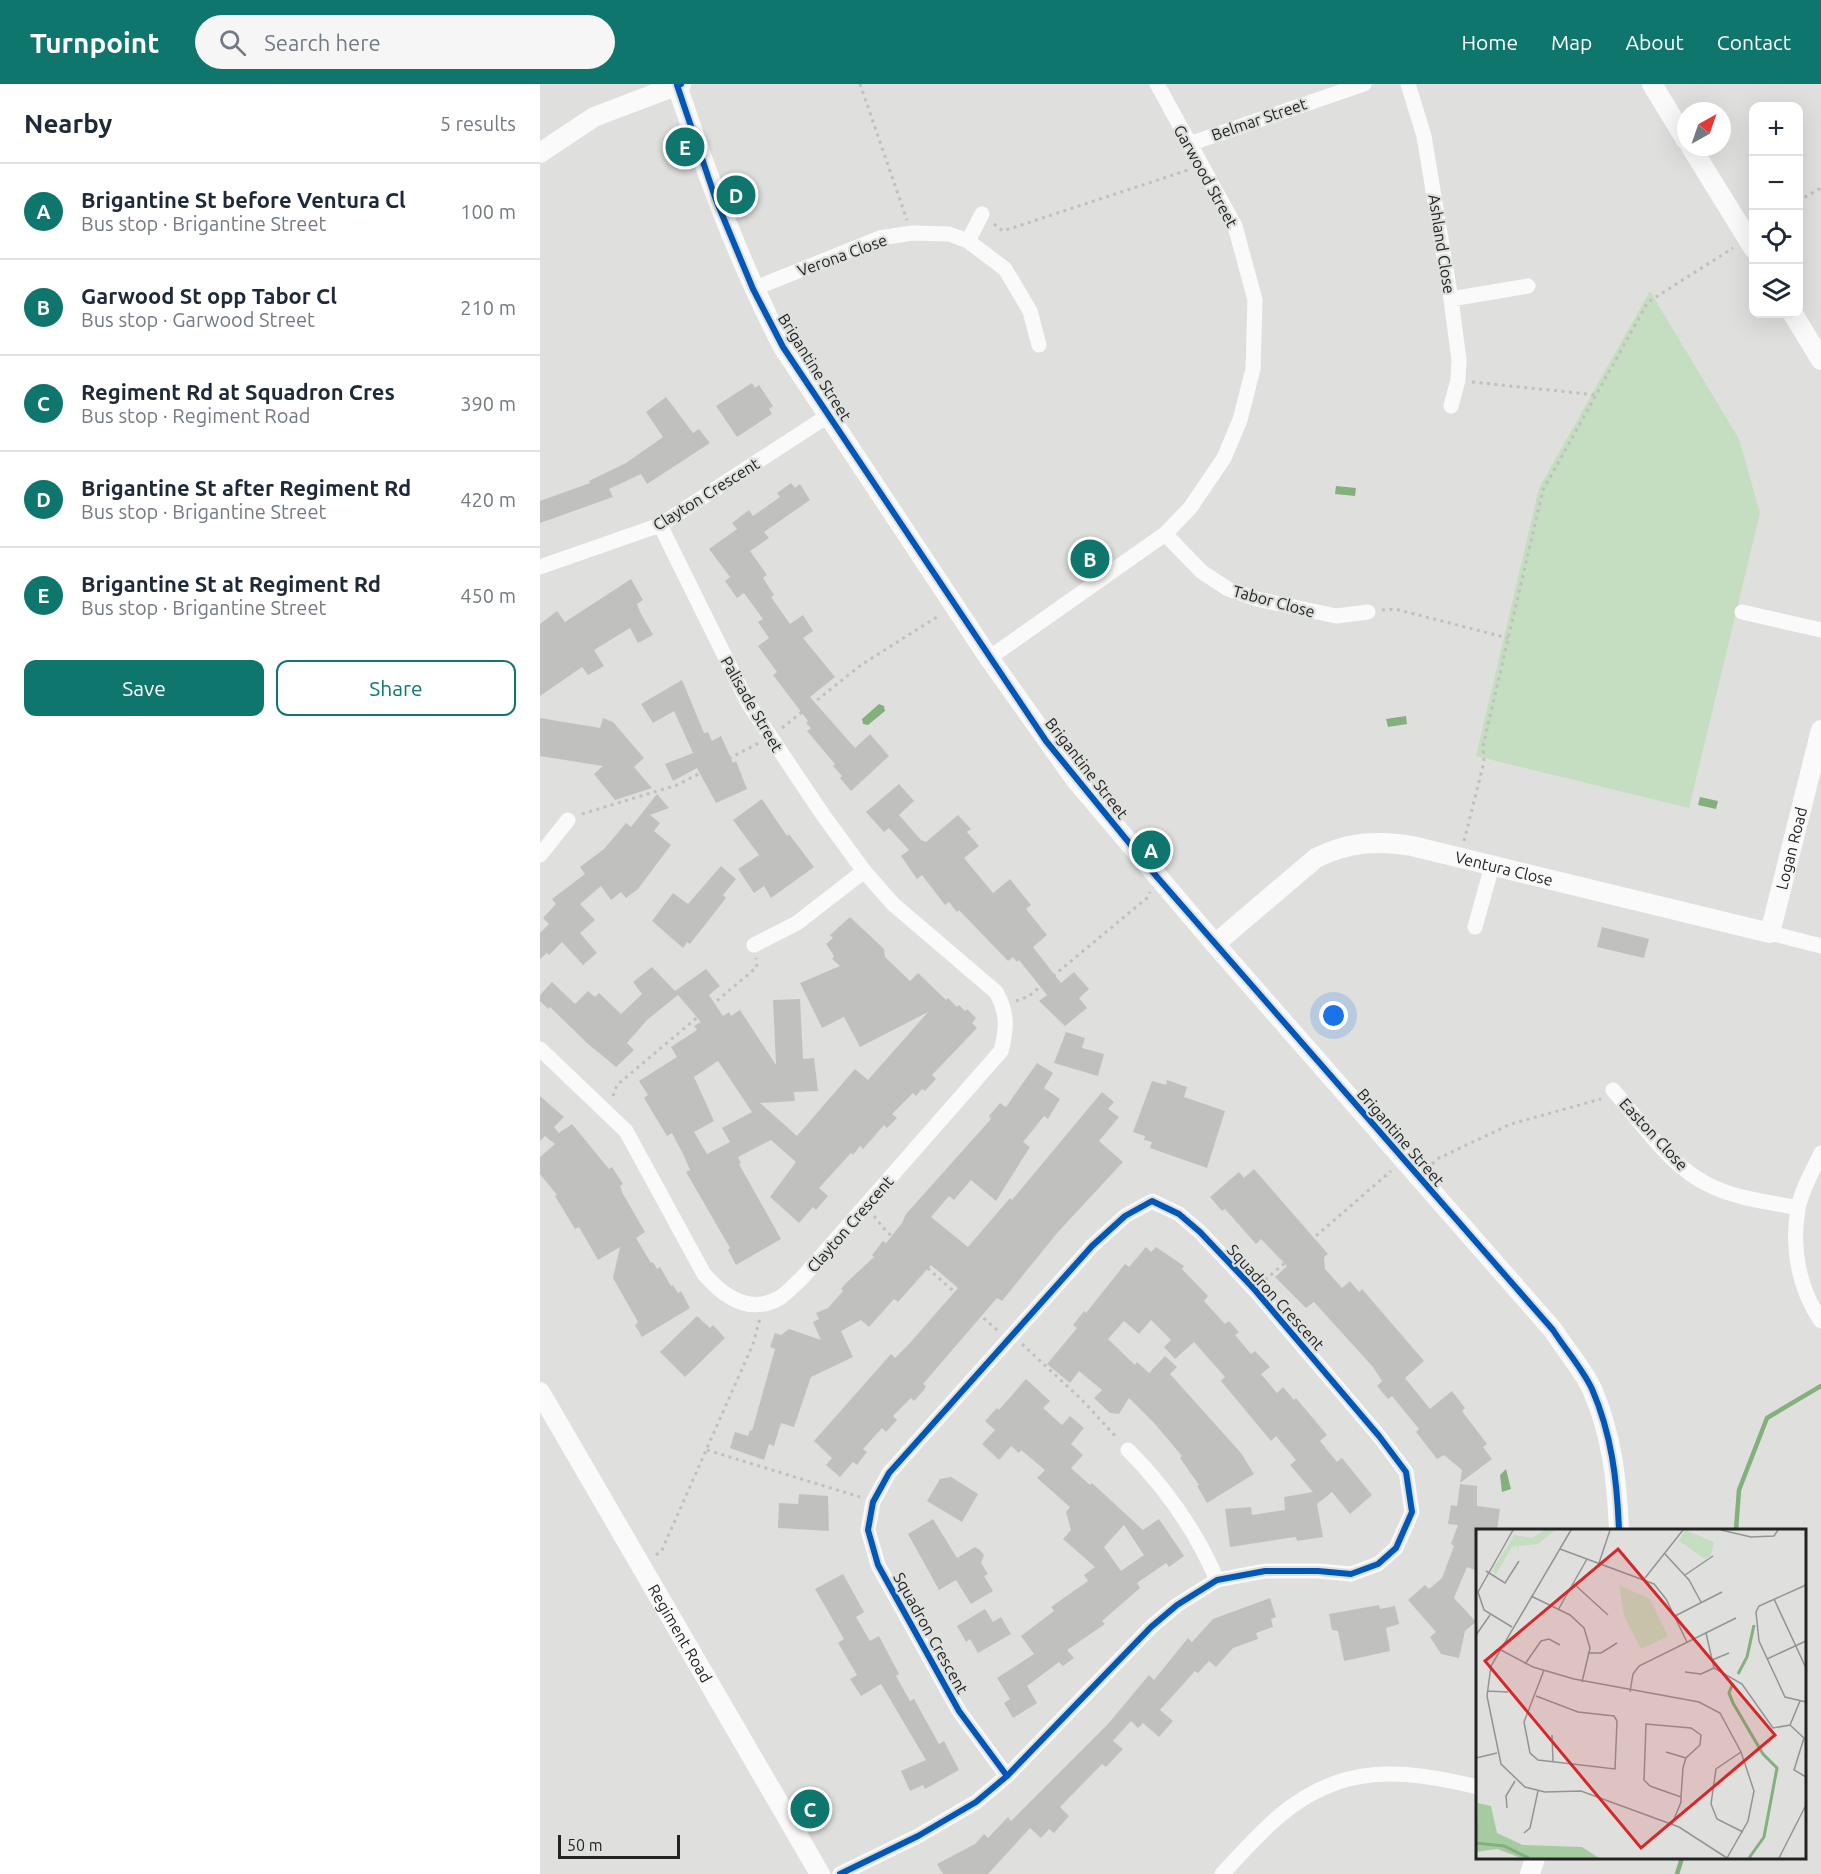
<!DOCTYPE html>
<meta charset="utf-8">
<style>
:root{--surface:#fff;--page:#f6f6f7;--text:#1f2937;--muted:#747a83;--line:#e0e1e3;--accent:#0f766e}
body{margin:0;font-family:Ubuntu,sans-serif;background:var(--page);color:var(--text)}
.controls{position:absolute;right:18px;top:18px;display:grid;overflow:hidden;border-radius:12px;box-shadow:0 6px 24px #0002}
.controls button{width:54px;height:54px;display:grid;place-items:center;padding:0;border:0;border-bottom:2px solid var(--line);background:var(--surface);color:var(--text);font:30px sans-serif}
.compass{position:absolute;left:1137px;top:18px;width:54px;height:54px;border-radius:50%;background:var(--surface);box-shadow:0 6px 24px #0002;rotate:40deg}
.scale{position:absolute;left:18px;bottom:15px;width:122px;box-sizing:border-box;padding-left:6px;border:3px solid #222322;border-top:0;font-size:16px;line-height:21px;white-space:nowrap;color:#222322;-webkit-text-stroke:4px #dee1dd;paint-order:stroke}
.you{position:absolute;left:794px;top:932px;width:21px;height:21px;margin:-15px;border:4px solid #fff;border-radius:50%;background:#1a73e8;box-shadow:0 0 0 9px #1a73e833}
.badge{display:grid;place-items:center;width:39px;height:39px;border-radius:50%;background:var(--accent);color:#fff;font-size:20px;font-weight:700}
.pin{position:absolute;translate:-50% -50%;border:3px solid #fff;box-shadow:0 2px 6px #0006}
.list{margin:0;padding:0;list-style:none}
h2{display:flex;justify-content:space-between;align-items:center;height:78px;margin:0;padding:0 24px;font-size:26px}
h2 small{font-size:20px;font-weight:400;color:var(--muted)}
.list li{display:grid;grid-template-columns:39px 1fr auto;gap:18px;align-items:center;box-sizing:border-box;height:96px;padding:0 24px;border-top:2px solid var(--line)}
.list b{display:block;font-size:22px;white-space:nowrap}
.list p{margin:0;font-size:20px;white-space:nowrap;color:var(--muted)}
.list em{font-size:20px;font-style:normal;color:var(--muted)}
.actions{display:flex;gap:12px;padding:18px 24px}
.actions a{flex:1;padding:14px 0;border:2px solid var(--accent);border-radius:12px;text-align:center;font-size:21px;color:var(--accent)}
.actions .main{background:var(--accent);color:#fff}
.icon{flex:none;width:33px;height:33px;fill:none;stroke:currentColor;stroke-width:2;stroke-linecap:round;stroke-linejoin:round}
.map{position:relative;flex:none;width:1281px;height:1790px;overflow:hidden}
header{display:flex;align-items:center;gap:36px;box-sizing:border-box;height:84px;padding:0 30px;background:var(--accent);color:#fff}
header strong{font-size:28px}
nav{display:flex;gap:33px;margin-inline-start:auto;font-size:21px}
.search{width:420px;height:54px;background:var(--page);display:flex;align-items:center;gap:15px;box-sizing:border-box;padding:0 21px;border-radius:33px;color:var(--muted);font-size:22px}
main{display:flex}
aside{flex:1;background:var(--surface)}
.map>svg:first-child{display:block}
</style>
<header>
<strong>Turnpoint</strong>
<div class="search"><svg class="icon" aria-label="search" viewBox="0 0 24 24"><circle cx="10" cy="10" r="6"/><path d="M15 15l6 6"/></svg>Search here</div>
<nav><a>Home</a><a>Map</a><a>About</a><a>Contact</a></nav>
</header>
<main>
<aside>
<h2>Nearby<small>5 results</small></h2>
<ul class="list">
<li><span class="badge">A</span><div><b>Brigantine St before Ventura Cl</b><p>Bus stop · Brigantine Street</p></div><em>100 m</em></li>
<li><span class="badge">B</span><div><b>Garwood St opp Tabor Cl</b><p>Bus stop · Garwood Street</p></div><em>210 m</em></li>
<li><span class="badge">C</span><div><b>Regiment Rd at Squadron Cres</b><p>Bus stop · Regiment Road</p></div><em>390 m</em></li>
<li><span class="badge">D</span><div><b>Brigantine St after Regiment Rd</b><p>Bus stop · Brigantine Street</p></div><em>420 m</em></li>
<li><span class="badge">E</span><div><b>Brigantine St at Regiment Rd</b><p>Bus stop · Brigantine Street</p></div><em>450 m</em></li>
</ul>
<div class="actions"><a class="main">Save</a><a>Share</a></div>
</aside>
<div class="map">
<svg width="1281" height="1790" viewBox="0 0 1281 1790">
<rect width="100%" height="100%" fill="#dfe0de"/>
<path fill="#c5ddc0" d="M1110 207 1199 355 1220 429 1149 724 936 672 999 404Z"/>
<path fill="#83b07d" d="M796 402 816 404 815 412 795 410Z
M339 620 344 622 345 627 328 641 323 640 322 635Z
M866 632 867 640 848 643 846 635Z
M1160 713 1178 717 1176 725 1158 721Z
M966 1385 971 1405 962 1408 960 1391Z"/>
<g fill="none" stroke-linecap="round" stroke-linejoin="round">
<path stroke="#83b07d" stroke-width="4.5" d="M1196 1446 1199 1406 1227 1334 1281 1302
M1137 1790 1142 1774"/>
</g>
<path fill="#c0c1bf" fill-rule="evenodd" d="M212 299 215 304 219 301 233 322 229 325 232 330 197 353 176 322Z
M126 313 153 349 159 345 170 359 107 400 101 390 69 405 73 413 0 439V417L50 399 49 397 86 379 123 353 106 328Z
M251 399 255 404 260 400 270 416 224 448 229 454 210 467 227 491 223 494 234 511 231 513 250 540 263 531 273 547 263 554 295 593 270 613 315 664 330 650 349 672 311 707 300 694 302 692 293 682 295 680 267 647 271 644 266 639 268 637 233 591 237 588 218 562 229 554 218 538 223 535 204 509 197 514 185 497 190 493 169 465 197 445 192 439 209 426 213 432 240 413 237 409Z
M91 495 103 516 97 520 100 528 113 551 98 559 90 544 54 566 64 582 48 591 42 583 0 612V540L17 527 25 538Z
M142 596 164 649 168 648 172 657 181 652 193 679 196 677 207 705 176 719 157 684 133 697 125 680 153 669 134 627 113 639 101 620Z
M0 634 60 644 63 634 73 638 104 674 94 683 112 704 75 716 54 690 63 682 0 672Z
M359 700 374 717 359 731 381 756 386 758 418 731 431 745 427 748 439 762 424 774 453 809 470 795 491 821 486 825 507 851 493 863 521 899 534 888 549 905 539 914 547 924 525 942 499 917 507 911 479 876 477 878 473 873 468 877 419 826 417 828 409 818 405 821 382 791 377 795 361 772 369 766 349 744 344 748 326 728Z
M117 710 129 724 110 731 120 739 114 747 131 761 98 805 86 814 81 808 71 816 61 802 40 820 55 836 40 849 57 869 43 881 22 858 9 871 7 869 0 875V849L9 840 3 834 16 820 12 815 45 790 40 783 64 765 86 739 91 743Z
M222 715 247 752 249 750 274 783 231 814 224 802 214 809 198 785 219 771 193 736Z
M181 782 196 795 183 811 186 814 150 860 147 858 143 864 112 837 133 809 148 820Z
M310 833 344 865 345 873 370 897 378 889 406 916 408 914 417 923 419 921 425 927 427 925 436 934 432 939 437 944 392 991 396 995 385 1007 382 1005 376 1012 373 1009 352 1030 357 1034 347 1044 344 1041 323 1065 320 1062 313 1071 311 1069 279 1104 288 1112 276 1126 273 1123 259 1139 230 1113 256 1078 231 1056 198 1073 201 1079 199 1080 241 1155 196 1181 188 1166 190 1164 146 1088 150 1086 144 1072 132 1049 127 1052 104 1014 108 1011 99 997 137 973 131 963 157 946 154 942 161 938 138 911 107 936 87 959 94 966 76 983 47 959 10 923 8 925 0 917V911L12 898 35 920 48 907 55 913 59 909 81 930 102 910 93 898 112 883 135 907 166 885 180 902 169 911 183 932 189 928 191 932 200 926 236 981 233 916 260 915 263 975 274 974 278 1007 254 1008 255 1017 220 1019 257 1052 315 985 328 996 388 928 320 963 304 933 282 944 260 899 300 882 292 875 294 872 286 860 293 854 290 851ZM178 977 212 1028 182 1044 190 1058 167 1070 154 1048 174 1037 154 993Z
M1062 843 1109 855 1104 874 1057 863Z
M526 948 545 954 542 964 564 970 558 992 514 979Z
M497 979 513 989 504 1004 520 1015 508 1035 504 1032 483 1058 490 1063 456 1117 431 1096 414 1116 409 1112 391 1133 428 1163 470 1114 472 1116 562 1008 574 1018 568 1025 579 1033 559 1057 583 1078 518 1148 462 1217 457 1214 383 1300 386 1302 384 1306 374 1317 371 1314 353 1332 357 1336 346 1348 342 1344 323 1365 327 1368 317 1381 313 1378 300 1393 286 1381 292 1374 274 1357 351 1270 355 1274 369 1260 418 1204 391 1181 358 1218 354 1215 329 1243 321 1236 301 1247 313 1273 271 1293 254 1343 241 1339 234 1362 229 1360 224 1376 190 1364 195 1348 208 1352 210 1346 212 1347 235 1265 230 1263 235 1249 241 1251 249 1245 281 1256 273 1238 279 1235 276 1229 288 1224 303 1207 301 1205 306 1199 334 1173 332 1171 343 1157 346 1159 362 1139 366 1130 451 1035 449 1032 460 1019 466 1023Z
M627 996 647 1003 644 1013 685 1027 667 1084 610 1064 612 1058 604 1056 605 1052 593 1048 612 997 626 1001Z
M0 1012 24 1033 14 1043 19 1049 32 1040 69 1085 72 1083 83 1100 80 1102 83 1110 105 1148 96 1154 111 1179 113 1178 117 1185 120 1183 131 1202 133 1201 138 1209 141 1207 150 1224 102 1253 95 1241 98 1238 73 1194 80 1163 58 1176 39 1143 35 1145 15 1112 17 1111 0 1090V1073L15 1060 5 1052 0 1057Z
M714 1085 788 1170 784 1173 785 1185 802 1204 810 1197 819 1208 822 1205 884 1277 865 1294 890 1325 912 1307 925 1324 922 1327 947 1360 943 1363 952 1375 920 1399 922 1386 904 1371 897 1375 876 1348 879 1345 852 1312 848 1315 837 1302 842 1297 833 1283 774 1218 766 1224 735 1193 747 1182 721 1155 716 1160 685 1125 682 1127 670 1113 699 1088 704 1094Z
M606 1163 611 1168 616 1163 644 1182 642 1185 668 1212 664 1217 685 1240 689 1237 699 1248 695 1251 711 1270 715 1267 730 1283 721 1290 737 1309 743 1303 754 1316 756 1314 787 1351 780 1357 797 1378 802 1374 832 1411 810 1430 792 1408 777 1420 783 1453 757 1457 756 1453 748 1454 690 1463 685 1425 711 1423 712 1431 745 1426 744 1413 773 1408 750 1381 756 1376 736 1352 731 1357 681 1297 685 1293 654 1258 635 1275 624 1263 631 1256 611 1236 599 1250 584 1237 568 1255 595 1281 597 1278 609 1289 625 1272 637 1283 630 1290 701 1369 714 1390 667 1419 657 1402 659 1401 640 1374 642 1372 615 1340 589 1314 579 1330 570 1329 554 1314 562 1306 539 1287 530 1299 507 1280 537 1244 533 1241 544 1227 546 1229 585 1180 589 1183Z
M157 1232 170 1244 173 1241 185 1254 145 1293 120 1268Z
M486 1295 510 1317 503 1324 522 1341 530 1332 544 1344 531 1360 543 1371 531 1384 550 1401 552 1399 603 1446 619 1435 644 1472 629 1483 626 1479 597 1499 600 1504 562 1537 565 1540 527 1566 534 1574 523 1582 519 1578 487 1602 497 1619 473 1634 464 1619 470 1615 457 1594 494 1570 481 1552 514 1527 511 1523 548 1497 544 1491 555 1483 523 1455 531 1446 526 1428 530 1423 497 1394 505 1386 481 1366 479 1369 471 1362 459 1376 442 1360 455 1346 445 1337 457 1324 459 1326ZM584 1441 604 1471 581 1487 564 1463Z
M411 1393 438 1410 422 1438 387 1417 400 1395Z
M920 1400 937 1402V1422L960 1425 957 1446 938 1444V1487L927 1483 914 1514 936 1538 925 1547 919 1574 901 1570 890 1553 896 1548 868 1516 885 1501 889 1505 902 1494 914 1462 911 1460 918 1441 908 1440 911 1421 917 1422Z
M259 1410 288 1412 289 1447 238 1444 239 1419 258 1420Z
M393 1435 417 1474 435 1463 440 1466 444 1471 441 1479 448 1490 444 1492 453 1507 431 1520 416 1496 399 1506 368 1450Z
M303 1490 324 1528 316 1533 330 1557 339 1552 359 1590 356 1592 370 1617 374 1615 399 1660 404 1657 419 1686 385 1705 383 1701 370 1707 361 1687 386 1676 341 1600 321 1612 310 1595 317 1591 298 1559 304 1555 275 1505Z
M730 1514 736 1533 731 1535 733 1543 716 1549 718 1555 693 1564 676 1583 669 1577 658 1589 655 1587 620 1626 633 1637 619 1653 603 1639 598 1644 591 1637 573 1657 583 1665 566 1683 562 1680 520 1723 529 1732 514 1749 509 1745 501 1754 490 1744 448 1790H403L397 1780 435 1760 444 1750 448 1754 468 1733 471 1737 568 1640 609 1591 614 1596 648 1554 652 1558 673 1535Z
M839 1521 840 1525 855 1522 859 1540 846 1544 850 1567 804 1577 798 1547 792 1546 789 1530Z
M445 1525 453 1538 461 1533 471 1550 438 1569 430 1555 426 1558 417 1542Z"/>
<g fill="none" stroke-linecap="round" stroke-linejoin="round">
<path stroke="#bfc0bf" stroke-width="3" stroke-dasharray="3 4.5" stroke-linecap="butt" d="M320 0 367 136
M1258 117 1281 104
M454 140 463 147 648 86
M932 298 1057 311
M842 526 855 525 968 554
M242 644 321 581 400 531
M42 730 137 701 219 659
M924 757 944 678 943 662 1003 406 1108 218 1193 164
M476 917 489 912 607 814 610 808
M73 1012 77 1001 217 883 216 874
M892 1080 899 1074 971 1040 1061 1015
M334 1132 346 1147 457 1246
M725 1196 851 1087
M482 1260 541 1315 578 1355
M167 1366 320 1413
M116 1471 122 1466 213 1260 220 1234"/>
<path stroke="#fafafa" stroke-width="15" d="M868 0 884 52 911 215 919 276 918 296 911 322
M649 60 824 0
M428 157 442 130
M213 205 340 154 372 149 409 150 428 157 465 185 490 227 499 261
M911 215 988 202
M625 450 662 488 688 505 717 515 796 532 828 528
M0 483 120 441 289 331
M1202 528 1281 546
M449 574 625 450 650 424 684 374 700 336 713 285 715 216 695 142 617 0
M0 771 28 736
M935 843 952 782
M1230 849 1281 862
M214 861 257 839 324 787
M0 965 86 1047 164 1190C183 1212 210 1232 241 1213 248 1208 255 1200 262 1194L461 967C467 944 468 929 456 908L353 820 324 787 283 731 208 619 120 441
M1073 1006C1103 1040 1130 1084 1173 1103 1199 1115 1230 1118 1258 1124
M1281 1069C1273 1087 1261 1106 1258 1125 1251 1164 1259 1205 1281 1237
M588 1366C626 1404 656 1447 677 1496
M300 1790 378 1752 436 1718 467 1692 611 1543 637 1521 677 1496 725 1487H778L811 1490 838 1480 856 1464 872 1428 866 1388 839 1352 714 1205 660 1148 639 1130 612 1117 585 1132 552 1162 349 1389 333 1418 328 1446 338 1481 419 1627 467 1692
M682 1790C700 1771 717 1751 737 1734 801 1678 862 1685 938 1703"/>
<g stroke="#fafafa" stroke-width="20">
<path d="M1112 0 1146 56"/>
<path d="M137 1C167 91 199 178 243 263L449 574 535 695 675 860 1013 1246C1025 1265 1042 1284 1052 1305 1072 1351 1077 1397 1079 1446"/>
<path d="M1151 63 1214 165"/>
<path d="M0 69 54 33 141 0"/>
<path d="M1253 230 1281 276"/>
<path id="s1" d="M675 860 776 774C808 758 837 756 872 762L1230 849 1281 646"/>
<path id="s2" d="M0 1308 280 1790"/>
<path d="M990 1790 995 1774"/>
</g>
<g stroke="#dee1dd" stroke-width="10">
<path id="cycleway" d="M141 0 137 1 176 116 213 205 243 263 506 657 617 793 1013 1246C1025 1265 1042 1284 1052 1305 1072 1351 1077 1397 1079 1446
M300 1790 378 1752 436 1718 467 1692 611 1543 637 1521 677 1496 725 1487H778L811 1490 838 1480 856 1464 872 1428 866 1388 839 1352 714 1205 660 1148 639 1130 612 1117 585 1132 552 1162 349 1389 333 1418 328 1446 338 1481 419 1627 467 1692"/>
</g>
<use href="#cycleway" stroke="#0057b8" stroke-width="6"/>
</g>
<g text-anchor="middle" stroke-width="4.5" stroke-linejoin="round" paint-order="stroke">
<g font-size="16" fill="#222322" stroke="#dee1dd">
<text transform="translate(719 35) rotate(-19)" y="6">Belmar Street</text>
<text transform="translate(666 92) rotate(61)" y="6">Garwood Street</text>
<text transform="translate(902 160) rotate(81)" y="6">Ashland Close</text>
<text transform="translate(302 171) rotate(-20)" y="6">Verona Close</text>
<text transform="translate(275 283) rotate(58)" y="6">Brigantine Street</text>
<text transform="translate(166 410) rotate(-32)" y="6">Clayton Crescent</text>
<text transform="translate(734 517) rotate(15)" y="6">Tabor Close</text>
<text transform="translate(212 620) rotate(60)" y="6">Palisade Street</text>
<text transform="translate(547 684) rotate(52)" y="6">Brigantine Street</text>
<text dy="6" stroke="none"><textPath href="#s1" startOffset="687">Logan Road</textPath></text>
<text dy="6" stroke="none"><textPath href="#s1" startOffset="326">Ventura Close</textPath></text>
<text transform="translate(1114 1050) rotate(47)" y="6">Easton Close</text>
<text transform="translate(861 1053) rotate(49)" y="6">Brigantine Street</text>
<text transform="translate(310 1140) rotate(-49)" y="6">Clayton Crescent</text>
<text transform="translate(736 1213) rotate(48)" y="6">Squadron Crescent</text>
<text dy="6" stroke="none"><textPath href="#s2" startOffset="279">Regiment Road</textPath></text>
<text transform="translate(391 1549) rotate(61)" y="6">Squadron Crescent</text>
</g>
</g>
<g transform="translate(936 1445)">
<rect width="330" height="330" fill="#dfe0de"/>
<path d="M69 1H79L62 15 42 17 43 27 41 17 36 18 20 45 16 42 38 6 56 9ZM209 1 238 13 235 26 229 30 203 12ZM143 56 174 70 192 107 165 120 148 87Z" fill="#c5ddc0"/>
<path d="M2 274 15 277 21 304 47 316 106 318 123 329H45L21 320 0 323Z" fill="#a6cba0"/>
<path fill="none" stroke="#83b07d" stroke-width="3" d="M262 145 271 128 278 96M257 154 253 164 257 174 287 225 301 239 288 308 273 329M0 314 28 317 53 329"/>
<path fill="none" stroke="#939493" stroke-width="1.5" d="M95 1 15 137 11 167 25 235 49 258 69 263 105 262 203 298 251 329M245 1 275 8 298 7 302 1M84 20 178 55 190 70 211 113M189 25 213 51 225 73M123 34 134 1M10 42 29 54 43 32M209 46 237 27M169 49 207 1M98 55 132 86M330 56 283 77 280 83 283 112 309 168 330 173M55 67 94 86 108 99 114 119 106 153M298 70 330 139M82 81 111 30M199 87 246 63M36 98 8 81 2 63 37 1M230 104 238 139 266 155 297 199 314 196 324 172M0 106 14 86M23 120 57 138 98 150 223 173 244 184 265 223 278 262 272 292 251 329M113 124H125L141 114M291 130 330 112M236 131 253 124M49 135 65 112 73 110 84 116M209 143 225 145 238 139M11 162 32 163M154 163 157 145 163 137 260 89M60 167 102 183 138 187 141 192 139 240 62 231 54 224 48 193 68 141M314 196 328 209 318 241 330 248M76 206 77 232M190 223 210 229M265 223 240 240 235 275 241 290 267 303M0 229 21 224M31 279 30 267 39 252M196 295 205 273V268L207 239 210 229 224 216 225 206 215 199 170 195 168 251 174 257 205 268M48 304 54 299 62 262M303 329 330 276"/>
<path fill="#d62828" fill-opacity="0.15" stroke="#d62828" stroke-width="3" d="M142 20 299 206 165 319 9 132Z"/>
<rect width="330" height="330" fill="none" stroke="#222322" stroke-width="3"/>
</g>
</svg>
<div class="controls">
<button>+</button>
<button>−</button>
<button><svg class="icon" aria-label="locate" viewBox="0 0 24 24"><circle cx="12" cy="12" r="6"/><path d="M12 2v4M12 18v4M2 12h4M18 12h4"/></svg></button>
<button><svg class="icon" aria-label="layers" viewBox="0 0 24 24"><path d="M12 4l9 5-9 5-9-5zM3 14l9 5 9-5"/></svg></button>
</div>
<svg class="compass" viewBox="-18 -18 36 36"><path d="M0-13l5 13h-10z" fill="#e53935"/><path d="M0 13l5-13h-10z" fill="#747a83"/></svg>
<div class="scale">50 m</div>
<div class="you"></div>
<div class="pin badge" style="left:611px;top:766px">A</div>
<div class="pin badge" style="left:550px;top:475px">B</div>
<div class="pin badge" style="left:270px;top:1725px">C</div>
<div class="pin badge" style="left:196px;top:111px">D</div>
<div class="pin badge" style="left:145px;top:63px">E</div>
</div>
</main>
